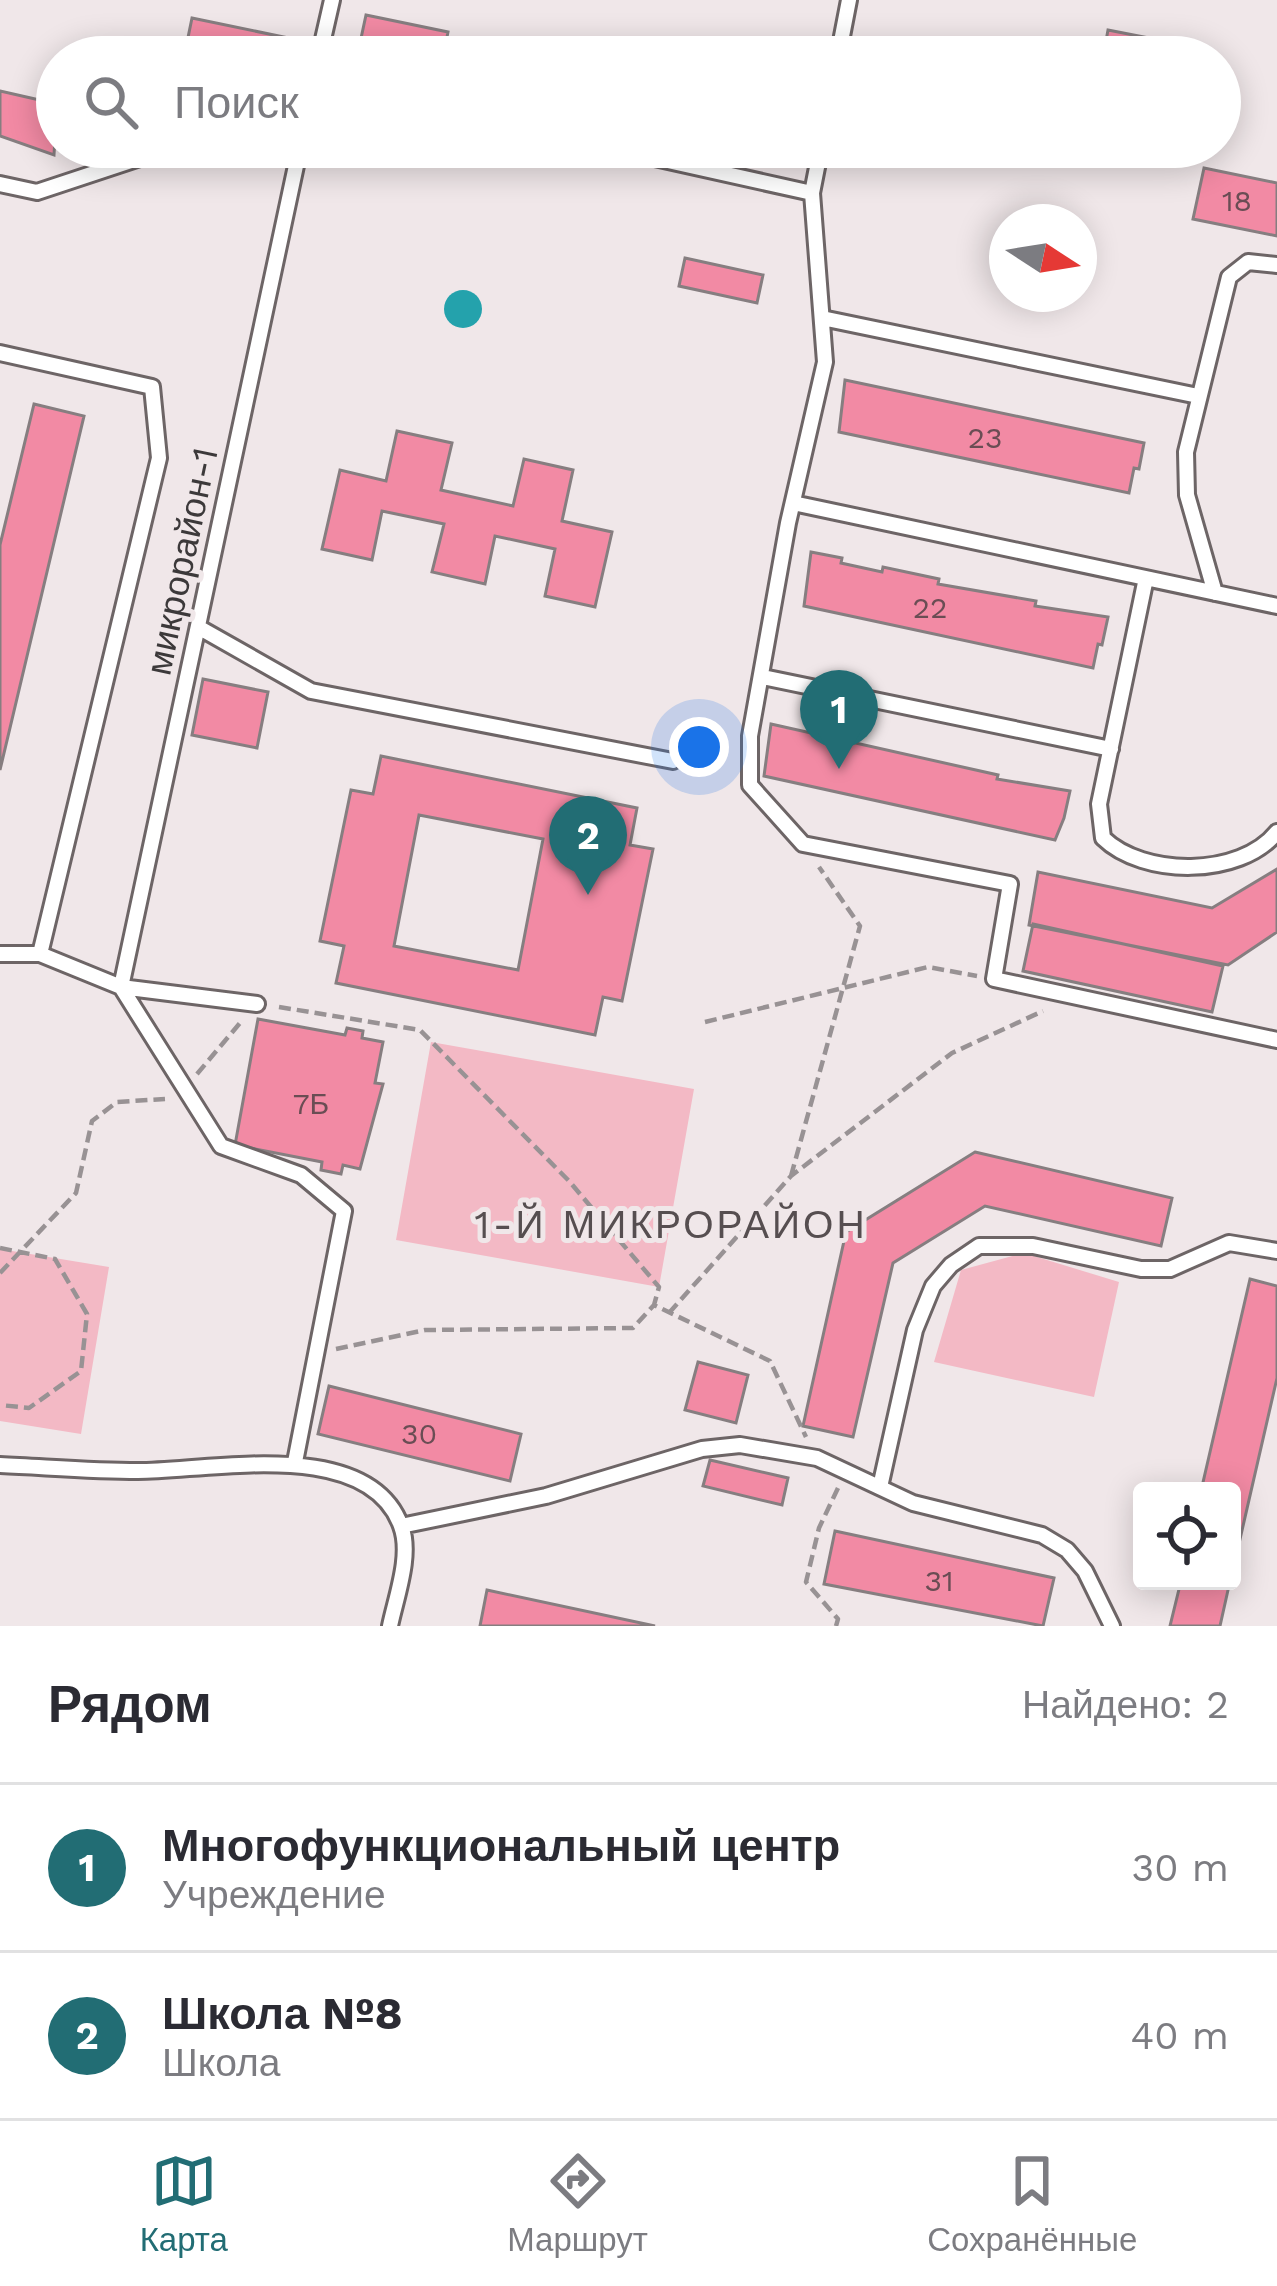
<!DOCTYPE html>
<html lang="ru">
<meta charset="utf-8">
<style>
:root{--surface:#fff;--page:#f7f7f7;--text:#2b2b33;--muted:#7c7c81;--line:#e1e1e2;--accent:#226d74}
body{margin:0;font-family:"Work Sans",sans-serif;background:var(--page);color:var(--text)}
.controls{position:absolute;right:36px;bottom:36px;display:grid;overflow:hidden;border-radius:12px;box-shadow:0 6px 30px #0003}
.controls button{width:108px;height:108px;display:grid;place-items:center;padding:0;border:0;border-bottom:3px solid var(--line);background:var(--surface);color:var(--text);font:60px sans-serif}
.compass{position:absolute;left:989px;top:204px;width:108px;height:108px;border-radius:50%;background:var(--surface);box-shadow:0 6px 30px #0003;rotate:102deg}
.you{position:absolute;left:699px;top:747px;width:42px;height:42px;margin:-30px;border:9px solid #fff;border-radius:50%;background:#1a73e8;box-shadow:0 0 0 18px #1a73e833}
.badge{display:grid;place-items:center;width:78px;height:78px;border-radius:50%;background:var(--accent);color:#fff;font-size:39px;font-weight:700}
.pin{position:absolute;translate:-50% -99px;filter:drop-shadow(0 3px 6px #0008)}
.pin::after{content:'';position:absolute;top:63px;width:42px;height:36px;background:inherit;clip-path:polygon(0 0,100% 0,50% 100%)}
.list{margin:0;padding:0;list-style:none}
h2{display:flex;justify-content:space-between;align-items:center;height:156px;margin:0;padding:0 48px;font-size:51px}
h2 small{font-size:39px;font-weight:400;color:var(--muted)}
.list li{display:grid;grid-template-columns:78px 1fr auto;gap:36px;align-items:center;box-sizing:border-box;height:168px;padding:0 48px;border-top:3px solid var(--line)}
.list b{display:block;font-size:45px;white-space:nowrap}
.list p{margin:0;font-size:39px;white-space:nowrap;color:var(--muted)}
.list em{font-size:39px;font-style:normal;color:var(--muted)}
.icon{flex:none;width:66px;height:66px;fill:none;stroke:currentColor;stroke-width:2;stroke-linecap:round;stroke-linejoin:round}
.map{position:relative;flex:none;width:1277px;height:1626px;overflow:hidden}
.search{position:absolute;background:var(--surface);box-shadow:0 6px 30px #0003;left:36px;right:36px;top:36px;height:132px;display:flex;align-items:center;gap:30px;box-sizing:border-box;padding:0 42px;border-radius:66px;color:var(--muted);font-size:45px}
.sheet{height:492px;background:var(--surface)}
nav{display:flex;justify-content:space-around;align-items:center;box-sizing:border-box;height:168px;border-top:3px solid var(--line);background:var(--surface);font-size:33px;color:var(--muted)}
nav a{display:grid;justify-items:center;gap:6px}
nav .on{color:var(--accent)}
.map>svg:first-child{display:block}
</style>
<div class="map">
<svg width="1277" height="1626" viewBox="0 0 1277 1626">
<rect width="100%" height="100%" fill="#f0e7e9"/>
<path fill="#f3b9c5" d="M431 1042 694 1089 659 1287 396 1240Z
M0 1249 109 1267 81 1434 0 1421Z
M1024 1253 1119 1282 1094 1397 934 1362 961 1270Z"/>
<path fill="#24a2ac" d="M444 309a19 19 0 1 1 38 0a19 19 0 1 1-38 0Z"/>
<path fill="#f28aa4" stroke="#867e80" stroke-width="3" fill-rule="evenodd" d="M366 15 448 32 447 37 553 57H357Z
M192 18 293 39 289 57H184Z
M1108 30 1205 49 1204 57H1103Z
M0 91 57 104 54 155 0 136Z
M942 147H979L976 162 940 154Z
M1204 168 1277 183V236L1193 219Z
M685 258 763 275 757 303 679 286Z
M845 380 1144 443 1139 469 1134 468 1129 493 839 432Z
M34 404 84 416 0 770V545Z
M397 431 452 443 441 490 513 506 524 459 573 470 562 521 612 532 595 607 545 596 555 549 495 536 485 584 432 572 444 524 382 511 372 560 322 549 340 470 386 481Z
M811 552 842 558 841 563 882 572 883 567 939 579 938 584 1036 601 1035 606 1108 617 1102 645 1098 644 1093 668 804 606Z
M203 679 268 692 257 748 192 735Z
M771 724 998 775 997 779 1070 791 1064 818 1055 840 764 776Z
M381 756 637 808 630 845 653 849 622 1001 603 997 595 1035 336 983 344 946 320 941 351 790 373 794ZM419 815 543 839 518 970 394 946Z
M1277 869V932L1228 965 1029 925 1038 872 1212 908Z
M1033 924 1223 966 1212 1012 1023 971Z
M258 1019 345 1035 347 1028 363 1031 362 1038 383 1042 375 1083 383 1084 360 1169 343 1165 341 1174 321 1170 322 1162 235 1145Z
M975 1152 1172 1198 1161 1246 985 1206 893 1263 853 1437 803 1426 846 1232Z
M1250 1279 1277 1286V1378L1232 1574V1491H1201Z
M698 1362 748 1375 736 1423 685 1410Z
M329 1386 521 1434 510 1481 318 1434Z
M710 1460 788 1478 782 1505 703 1486Z
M835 1531 1054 1578 1043 1626 824 1584Z
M1181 1581H1230L1220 1626H1170Z
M487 1590 655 1626H480Z"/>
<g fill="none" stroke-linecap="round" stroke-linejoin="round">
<g stroke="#6d6566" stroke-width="20">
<path id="lane" d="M319 57 332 0
M838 57 849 0
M605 147 812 193
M821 147 812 193 825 362 788 523 750 736V785L803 844 1010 884 994 979 1277 1040
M0 184 37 192 173 147
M822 318 1198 396
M0 353 152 387 159 458 40 954H0
M793 503 1277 606
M1146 578 1099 804 1103 838C1143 877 1240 878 1277 832
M1215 593 1187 495 1186 452 1229 277 1248 262 1277 265
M198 627 311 691 673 761
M763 677 1111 749
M40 954 121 987 221 1146 301 1175 344 1211 295 1462
M257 1004 121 987 300 147
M0 1465C46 1467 92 1471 138 1471 210 1471 368 1436 401 1526 412 1555 396 1597 390 1626
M880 1487 915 1330 933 1286 951 1265 979 1246H1033L1141 1269H1170L1229 1243 1277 1251
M401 1526 546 1496 702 1449 740 1445 817 1458 913 1503 1042 1535 1067 1550 1085 1571 1112 1626"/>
</g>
<path stroke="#989294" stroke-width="4.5" stroke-dasharray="12 6" stroke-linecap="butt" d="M279 1007 420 1030 569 1181 659 1287 654 1305 770 1361 806 1437
M705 1022 928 967 977 976
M197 1074 240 1023
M791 1176 860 926 819 867
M0 1248 55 1259 87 1314 81 1371 29 1408 0 1405
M0 1273 76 1193 92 1121 117 1102 165 1099
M669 1313 791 1176 952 1053 1043 1011
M336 1349 425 1330 633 1328 654 1305
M836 1626 838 1619 806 1582 819 1528 838 1488"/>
<use href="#lane" stroke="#fff" stroke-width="14"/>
</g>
<g text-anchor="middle" stroke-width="10" stroke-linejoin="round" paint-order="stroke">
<g font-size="30" fill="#6a4d54">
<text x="1237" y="211">18</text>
<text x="985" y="448">23</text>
<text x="930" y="618">22</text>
<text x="311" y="1114">7Б</text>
<text x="419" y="1444">30</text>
<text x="939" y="1591">31</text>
</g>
<g font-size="36" fill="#3c393a" stroke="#f0e7e9">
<text transform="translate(181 561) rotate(-78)" y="13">микрорайон-1</text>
</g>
<g font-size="39" letter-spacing="3" fill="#564e50" stroke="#f0e7e9">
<text x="671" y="1238">1-Й МИКРОРАЙОН</text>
</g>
</g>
</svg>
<div class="controls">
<button><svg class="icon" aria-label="locate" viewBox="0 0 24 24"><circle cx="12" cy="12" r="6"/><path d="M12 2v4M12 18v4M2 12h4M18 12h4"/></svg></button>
</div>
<svg class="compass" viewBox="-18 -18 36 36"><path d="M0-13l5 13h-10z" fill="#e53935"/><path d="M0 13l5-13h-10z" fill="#7c7c81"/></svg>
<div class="you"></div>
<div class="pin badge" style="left:839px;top:769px">1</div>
<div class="pin badge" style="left:588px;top:895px">2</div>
<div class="search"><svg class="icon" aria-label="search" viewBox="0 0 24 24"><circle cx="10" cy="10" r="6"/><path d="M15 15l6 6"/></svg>Поиск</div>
</div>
<section class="sheet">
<h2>Рядом<small>Найдено: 2</small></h2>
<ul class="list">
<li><span class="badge">1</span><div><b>Многофункциональный центр</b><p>Учреждение</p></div><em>30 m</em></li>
<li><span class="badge">2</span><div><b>Школа №8</b><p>Школа</p></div><em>40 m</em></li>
</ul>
</section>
<nav>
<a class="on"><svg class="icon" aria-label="map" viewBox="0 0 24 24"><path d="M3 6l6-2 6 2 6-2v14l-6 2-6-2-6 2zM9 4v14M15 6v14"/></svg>Карта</a>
<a><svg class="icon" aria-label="directions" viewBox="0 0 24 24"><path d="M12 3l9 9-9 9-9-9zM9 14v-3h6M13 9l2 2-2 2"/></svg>Маршрут</a>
<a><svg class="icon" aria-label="saved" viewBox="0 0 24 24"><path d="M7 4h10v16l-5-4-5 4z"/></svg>Сохранённые</a>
</nav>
